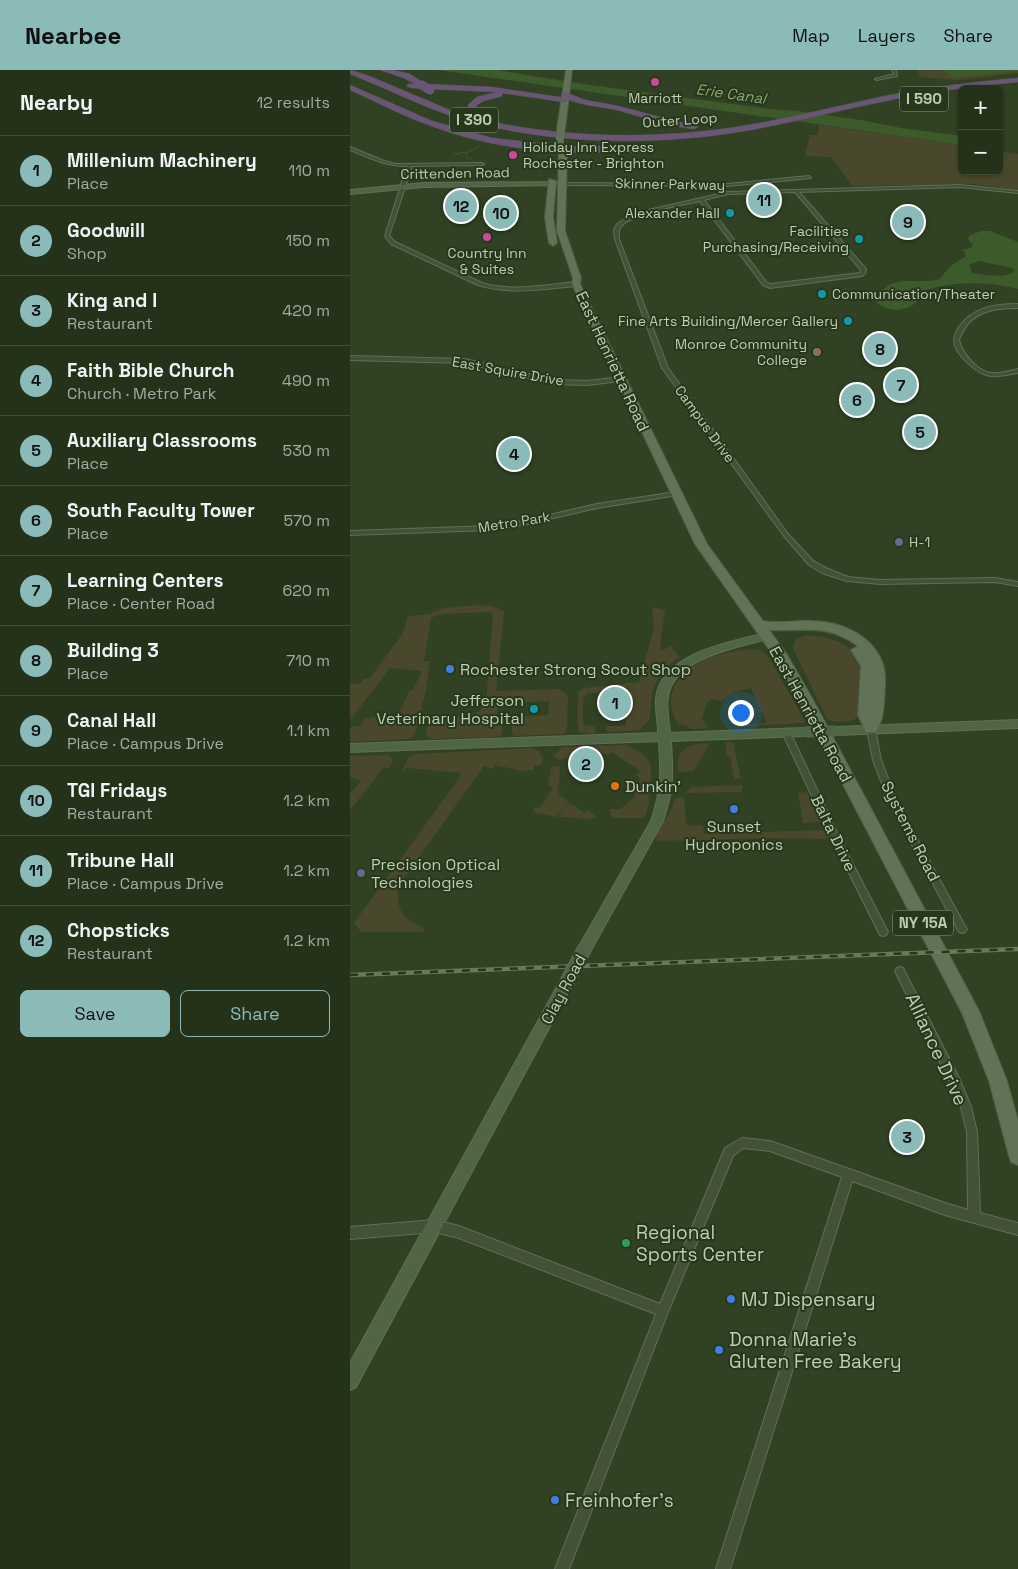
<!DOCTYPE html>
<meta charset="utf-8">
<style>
:root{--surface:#24321a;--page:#2c3a23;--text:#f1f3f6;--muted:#a3aaa2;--line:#414d39;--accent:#8bbbb9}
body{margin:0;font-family:"Space Grotesk",sans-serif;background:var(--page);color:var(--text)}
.controls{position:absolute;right:15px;top:15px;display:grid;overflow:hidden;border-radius:8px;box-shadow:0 1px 4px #0004}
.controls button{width:45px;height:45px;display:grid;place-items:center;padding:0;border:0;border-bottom:1px solid var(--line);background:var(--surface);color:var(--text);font:25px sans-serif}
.you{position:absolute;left:390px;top:642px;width:18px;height:18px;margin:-12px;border:4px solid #fff;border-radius:50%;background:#1a73e8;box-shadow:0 0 0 8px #1a73e833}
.badge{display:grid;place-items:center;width:32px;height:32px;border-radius:50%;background:var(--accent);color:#111;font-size:16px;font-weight:700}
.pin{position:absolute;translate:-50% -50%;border:2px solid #fff;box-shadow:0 1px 5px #0006}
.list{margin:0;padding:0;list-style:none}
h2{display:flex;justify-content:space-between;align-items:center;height:65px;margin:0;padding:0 20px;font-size:21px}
h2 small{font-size:16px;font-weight:400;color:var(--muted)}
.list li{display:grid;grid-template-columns:32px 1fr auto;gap:15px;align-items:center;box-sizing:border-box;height:70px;padding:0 20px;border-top:1px solid var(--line)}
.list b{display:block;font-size:19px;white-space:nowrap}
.list p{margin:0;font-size:16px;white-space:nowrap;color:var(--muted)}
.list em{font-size:16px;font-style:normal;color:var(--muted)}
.actions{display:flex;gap:10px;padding:15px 20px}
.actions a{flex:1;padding:11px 0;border:1px solid var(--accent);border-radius:8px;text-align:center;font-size:18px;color:var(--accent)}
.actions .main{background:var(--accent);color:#111}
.map{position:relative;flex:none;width:668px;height:1499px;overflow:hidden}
header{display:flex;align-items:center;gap:30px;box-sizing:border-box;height:70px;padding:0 25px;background:var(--accent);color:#111}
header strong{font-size:24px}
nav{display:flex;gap:28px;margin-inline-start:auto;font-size:18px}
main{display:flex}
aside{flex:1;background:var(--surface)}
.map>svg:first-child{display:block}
</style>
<header>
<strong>Nearbee</strong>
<nav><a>Map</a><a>Layers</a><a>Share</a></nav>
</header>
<main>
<aside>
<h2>Nearby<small>12 results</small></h2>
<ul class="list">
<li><span class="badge">1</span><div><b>Millenium Machinery</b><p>Place</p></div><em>110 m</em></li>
<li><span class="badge">2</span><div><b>Goodwill</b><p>Shop</p></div><em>150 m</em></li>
<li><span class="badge">3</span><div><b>King and I</b><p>Restaurant</p></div><em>420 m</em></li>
<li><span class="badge">4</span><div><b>Faith Bible Church</b><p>Church · Metro Park</p></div><em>490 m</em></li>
<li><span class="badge">5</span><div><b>Auxiliary Classrooms</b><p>Place</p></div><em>530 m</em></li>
<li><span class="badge">6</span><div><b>South Faculty Tower</b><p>Place</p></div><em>570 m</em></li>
<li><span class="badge">7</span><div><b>Learning Centers</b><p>Place · Center Road</p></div><em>620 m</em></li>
<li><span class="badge">8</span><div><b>Building 3</b><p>Place</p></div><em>710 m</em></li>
<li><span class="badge">9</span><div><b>Canal Hall</b><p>Place · Campus Drive</p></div><em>1.1 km</em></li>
<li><span class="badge">10</span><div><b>TGI Fridays</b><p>Restaurant</p></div><em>1.2 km</em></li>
<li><span class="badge">11</span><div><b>Tribune Hall</b><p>Place · Campus Drive</p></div><em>1.2 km</em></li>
<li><span class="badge">12</span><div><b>Chopsticks</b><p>Restaurant</p></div><em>1.2 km</em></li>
</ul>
<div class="actions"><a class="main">Save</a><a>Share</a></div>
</aside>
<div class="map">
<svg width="668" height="1499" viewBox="0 0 668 1499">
<rect width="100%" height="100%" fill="#304223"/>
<path fill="#49482c" d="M568 0H668V3L609 10 570 7Z
M469 55 612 75V101H649V81L668 84V120L624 114 503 116 481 87 455 86 460 65H468Z
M129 535 142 536 154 541 146 621 210 619 218 626 217 659 214 664 164 666 162 663V647L198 645 199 631 170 632V629L157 627 149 630 147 646 153 647 152 664 148 667 82 669 76 666C76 631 121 661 136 633L143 545 140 542 90 544 81 548 74 591H80L76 620 65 665 60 669 0 672V660L3 656H11L15 648 27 647 29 644 48 646 59 621 63 620 72 601 40 598 0 650V614H9L14 609H19L53 563 58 546 79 544 93 538Z
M302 537 315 540C314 552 309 570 311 581L321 576 329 587C304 606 301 619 300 649L291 658V660L259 662 255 658 257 656H276L275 621 238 623 233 628V655L244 656 246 660 244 664 228 662V622L234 618 289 612 304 558Z
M457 565C484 568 495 571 514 592L510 646C503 652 486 654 477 649L443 578 446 569Z
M399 579 409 580 418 586 456 653 379 657 417 653 401 618 384 622 372 631 361 629 357 632 352 649 358 658 342 659 333 654 329 655C308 624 331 599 361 587 373 583 387 581 399 579Z
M383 672 391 709H384L380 687 377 686 375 672Z
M360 673 344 701 328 702C326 677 338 674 360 673Z
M276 675C304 687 302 694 300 721 299 731 299 739 294 748H265L260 745V739H270L285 727 286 723H282L290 716 289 707 285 705 290 701 262 682 258 685C241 679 225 687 209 690L203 686 212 677Z
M183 678C191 682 194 686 192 695L184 696V700H178L177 702 145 695 143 699 134 696 47 818C49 842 50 847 73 857L74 862H11L4 853 110 707V703L57 698 51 702 59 687 65 684Z
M39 685 43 689 39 698 34 697 0 740V724L11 711 0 707V686Z
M204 695 210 697 209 717 207 721 211 722 208 724 219 732 207 747 185 743 183 739 185 737 190 738 203 718 198 715 201 698Z
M392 715V722L336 723 341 717Z
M457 722 471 752 453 753 448 723Z
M331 727H334L336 755 353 756 354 764 474 760 479 768 475 769 423 768 308 771 305 767 321 740 325 729Z
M220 733 234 743 239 740 246 747 241 749 209 747 213 740Z"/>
<path fill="#3d5b2a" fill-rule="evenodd" d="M88 0H148L226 13 420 39 447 41 511 50 551 58 612 66V75Z
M594 0H668V1L604 8 599 6 601 5Z
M632 161H640L668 172V219C639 211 602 211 573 221 565 243 539 246 523 229L524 226 541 214 552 211H580L589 209 602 195 616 186 614 181 611 180 621 178 623 175 618 169 620 165ZM629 191 662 198 665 201C655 209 635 205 622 203L619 195Z"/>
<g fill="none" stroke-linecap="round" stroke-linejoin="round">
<path stroke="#3d5b2a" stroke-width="1" d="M104 84 117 82
M123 91 116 86 118 82 128 77"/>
<g stroke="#606f55" stroke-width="2">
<path id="street" d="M542 0H546L547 6 527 10 525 9 544 4Z
M0 77 34 91 46 94 132 93 134 94 132 95 62 96 39 166 45 172 132 213C163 222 194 215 226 212L229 214 226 216C191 219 162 225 128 215L41 174 35 166 57 96C36 96 19 88 0 80Z
M459 106 461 108 377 116 211 115 209 114 211 113 377 114Z
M610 115 668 121V123L610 117 449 122 516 199 515 204 512 206 420 218 413 215 350 131C333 135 279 143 270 158 268 161 269 165 269 169L318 298 438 464 463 491 478 499 498 507 530 510 645 508 668 512V516L645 512 530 514 497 511 472 503 459 495 434 466 312 298 265 169 264 160 267 154 285 143 378 122ZM445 122 511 200 510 203 421 214 417 213 354 130 378 124Z
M668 234V238C641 238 619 242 609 270 612 283 627 301 641 303 649 304 659 301 668 299V303C659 304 650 307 641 306 632 305 625 300 618 293 606 282 599 272 609 257 623 237 646 234 668 234Z
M0 286 115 289 203 310 237 311 271 307 274 309 271 311 237 315 203 314 115 293 0 290Z
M326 422 328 423V425L247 438 173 455 140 460 0 465V461L140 456 173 451 247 434Z
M521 656 525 659 531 690 547 732 615 856 617 859 615 862 612 863 609 862 539 732 523 690 517 659Z
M436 659 440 662 492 773 538 862 536 865 533 866 530 865 484 773 432 662Z
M550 897 553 898 610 1010 621 1037 627 1062 630 1143 668 1153V1165L595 1145 502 1111 380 1499H366L492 1107 420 1081 393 1078 383 1086 318 1242 219 1499H205L306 1244 109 1168 84 1162 0 1169V1157L84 1150 109 1156 310 1234 375 1078 392 1068 420 1071 595 1133 618 1140 617 1062 611 1037 601 1015 545 901 547 898Z"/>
</g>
<g stroke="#606f55" stroke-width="2">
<path id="secondary" d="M211 112 213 113V115L74 117 0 124V120L74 113Z
M417 563 421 564 422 566 421 568C390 577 323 587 318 627 316 638 319 652 320 663L455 658 461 662 455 666 321 671C323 704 324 719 313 751L240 882 235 884 230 882 228 878 301 751C312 719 311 704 309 671L0 682V674L308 663C308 652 305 639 306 628 311 583 382 571 417 563Z
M668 650V658L486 665 480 661 486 657Z
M214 911 219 913 221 917 219 921 6 1317 0 1320V1293L209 913Z"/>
</g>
<g stroke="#4e5e44" stroke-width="2">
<path id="primary" d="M216 0H222L215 59 211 61 207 59Z
M206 77H212L217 81 215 161 231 208 230 214 357 474 413 551C430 554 446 550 463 551 499 552 538 574 535 614 534 630 535 648 526 662H516L508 645 511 596 501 580 508 576C476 553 455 562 419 560L436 583 463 630 629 941 657 1011 668 1051V1095L661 1092 659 1086 639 1011 612 943 449 630 423 585 345 474 222 214 223 208 207 161 209 82 205 79Z
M199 109 206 111 203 147 207 173 203 176 199 173 195 147Z"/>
</g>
<g stroke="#4d5c42" stroke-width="1">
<path id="highway" d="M0 0 19 6 102 41 135 51 122 45 118 35 127 27 147 22 61 18 57 16 58 14H65L54 8 30 0H43L60 4 75 14 141 17 216 28 211 24 215 22 235 30 268 36 348 57 344 59C318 56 293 47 267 40 250 36 233 36 217 29V32H214L152 23V26L133 31 126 36 129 42 143 48 144 50 142 52C220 68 300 69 380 58 434 50 487 36 540 25 582 17 625 12 668 8V12C625 16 583 21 541 30 488 40 435 55 382 63 300 75 214 74 134 55 87 45 44 21 0 4Z
M0 15 82 51 142 68 221 77 299 74 303 77C295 84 274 82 263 82 204 85 143 78 87 58 57 48 29 33 0 20Z"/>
</g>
<use href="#street" fill="#425138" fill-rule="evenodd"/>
<use href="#secondary" fill="#506545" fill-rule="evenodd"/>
<use href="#primary" fill="#617256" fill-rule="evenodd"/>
<use href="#highway" fill="#6b5478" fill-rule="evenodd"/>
<g stroke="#667959" stroke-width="4.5">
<path id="rail" d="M0 905 668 879"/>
</g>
<use href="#rail" stroke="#27371c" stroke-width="2.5" stroke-dasharray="8" stroke-linecap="butt"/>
<g stroke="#606f55" stroke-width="11" stroke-linecap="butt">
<path id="secondary-bridge-far1" d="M455 662 486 661"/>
</g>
<g stroke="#606f55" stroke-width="15" stroke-linecap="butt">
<path id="secondary-bridge" d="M214 917 235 878"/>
</g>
<g stroke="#4e5e44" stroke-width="8" stroke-linecap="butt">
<path id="primary-bridge" d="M209 76 211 59"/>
</g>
<g stroke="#4d5c42" stroke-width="9" stroke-linecap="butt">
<path id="highway-bridge" d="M72 15 80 20"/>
</g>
<use href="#secondary-bridge-far1" stroke="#506545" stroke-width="10"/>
<use href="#secondary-bridge" stroke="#506545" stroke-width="13"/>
<use href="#primary-bridge" stroke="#617256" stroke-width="8"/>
<use href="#highway-bridge" stroke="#6b5478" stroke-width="9"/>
</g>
<g fill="#d1479c" stroke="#27371c" stroke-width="2">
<circle cx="305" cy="12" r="5"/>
<circle cx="163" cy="85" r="5"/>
<circle cx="137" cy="167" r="5"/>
</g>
<g fill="#0f9aa8" stroke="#27371c" stroke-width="2">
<circle cx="380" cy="143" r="5"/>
<circle cx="509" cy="169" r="5"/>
<circle cx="472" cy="224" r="5"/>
<circle cx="498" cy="251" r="5"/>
<circle cx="184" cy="639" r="5"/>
</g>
<circle fill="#8d6e63" stroke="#27371c" stroke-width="2" cx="467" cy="282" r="5"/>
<g fill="#5c6f8a" stroke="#27371c" stroke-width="2">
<circle cx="549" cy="472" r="5"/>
<circle cx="11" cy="803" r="5"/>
</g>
<g fill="#3f7fe0" stroke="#27371c" stroke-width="2">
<circle cx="100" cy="599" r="5"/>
<circle cx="384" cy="739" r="5"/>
<circle cx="381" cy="1229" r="5"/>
<circle cx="369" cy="1280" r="5"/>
<circle cx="205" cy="1430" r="5"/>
</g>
<circle fill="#e8710a" stroke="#27371c" stroke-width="2" cx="265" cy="716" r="5"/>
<circle fill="#2e9e5b" stroke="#27371c" stroke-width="2" cx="276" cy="1173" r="5"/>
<g text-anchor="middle" stroke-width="4" stroke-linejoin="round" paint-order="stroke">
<g font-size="14" fill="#bdccb4" stroke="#27371c" text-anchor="end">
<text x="305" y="33" text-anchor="middle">Marriott</text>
<text x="173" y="82" text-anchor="start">Holiday Inn Express<tspan x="173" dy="16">Rochester - Brighton</tspan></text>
<text x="370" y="148">Alexander Hall</text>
<text x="499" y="166">Facilities<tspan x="499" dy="16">Purchasing/Receiving</tspan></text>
<text x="137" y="188" text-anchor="middle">Country Inn<tspan x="137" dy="16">&amp; Suites</tspan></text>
<text x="482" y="229" text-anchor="start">Communication/Theater</text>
<text x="488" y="256">Fine Arts Building/Mercer Gallery</text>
<text x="457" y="279">Monroe Community<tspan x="457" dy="16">College</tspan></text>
<text x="559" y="477" text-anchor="start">H-1</text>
</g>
<g font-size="14" fill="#bdccb4" stroke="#27371c">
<text transform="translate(330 50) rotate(-4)" y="5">Outer Loop</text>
<text transform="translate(105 103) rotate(-1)" y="5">Crittenden Road</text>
<text transform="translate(320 114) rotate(1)" y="5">Skinner Parkway</text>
<text transform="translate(158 301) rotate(10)" y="5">East Squire Drive</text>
<text transform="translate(355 354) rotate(54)" y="5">Campus Drive</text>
<text transform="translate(164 452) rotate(-9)" y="5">Metro Park</text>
</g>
<g font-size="15" font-style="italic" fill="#86ad6b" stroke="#27371c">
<text transform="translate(381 24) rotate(8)" y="5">Erie Canal</text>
</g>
<g fill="#27371c" stroke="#909f86" stroke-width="1">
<rect x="550" y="16.5" width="48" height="25" rx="4"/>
<rect x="100" y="37.5" width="48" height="25" rx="4"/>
<rect x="543" y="840.5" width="60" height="25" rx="4"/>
</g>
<g font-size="15" font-weight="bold" fill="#bdccb4">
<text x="574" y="34">I 590</text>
<text x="124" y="55">I 390</text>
<text x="573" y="858">NY 15A</text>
</g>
<g font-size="16" fill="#bdccb4" stroke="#27371c">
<text transform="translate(263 291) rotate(65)" y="6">East Henrietta Road</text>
<text transform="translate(461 644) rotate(61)" y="6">East Henrietta Road</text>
<text transform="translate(561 761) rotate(63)" y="6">Systems Road</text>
<text transform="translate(484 763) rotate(64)" y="6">Balta Drive</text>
<text transform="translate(213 919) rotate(-62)" y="6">Clay Road</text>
</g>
<g font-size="16" fill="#bdccb4" stroke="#27371c" text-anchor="start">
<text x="110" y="605">Rochester Strong Scout Shop</text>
<text x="174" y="636" text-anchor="end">Jefferson<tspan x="174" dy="18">Veterinary Hospital</tspan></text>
<text x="275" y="722">Dunkin'</text>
<text x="384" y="762" text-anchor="middle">Sunset<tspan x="384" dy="18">Hydroponics</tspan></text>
<text x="21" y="800">Precision Optical<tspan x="21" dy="18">Technologies</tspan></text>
</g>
<g font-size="19" fill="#bdccb4" stroke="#27371c">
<text transform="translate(587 979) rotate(65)" y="7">Alliance Drive</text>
</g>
<g font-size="19" fill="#bdccb4" stroke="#27371c" text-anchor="start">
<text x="286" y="1169">Regional<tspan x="286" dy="22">Sports Center</tspan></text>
<text x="391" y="1236">MJ Dispensary</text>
<text x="379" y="1276">Donna Marie's<tspan x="379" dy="22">Gluten Free Bakery</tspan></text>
<text x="215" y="1437">Freinhofer's</text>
</g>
</g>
</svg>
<div class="controls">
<button>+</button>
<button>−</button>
</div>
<div class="you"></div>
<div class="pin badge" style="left:265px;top:633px">1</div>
<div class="pin badge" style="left:236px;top:694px">2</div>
<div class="pin badge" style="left:557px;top:1067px">3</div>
<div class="pin badge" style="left:164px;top:384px">4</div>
<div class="pin badge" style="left:570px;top:362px">5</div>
<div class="pin badge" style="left:507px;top:330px">6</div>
<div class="pin badge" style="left:551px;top:315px">7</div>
<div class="pin badge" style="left:530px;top:279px">8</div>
<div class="pin badge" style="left:558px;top:152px">9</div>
<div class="pin badge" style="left:151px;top:143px">10</div>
<div class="pin badge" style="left:414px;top:130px">11</div>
<div class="pin badge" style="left:111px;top:136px">12</div>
</div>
</main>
